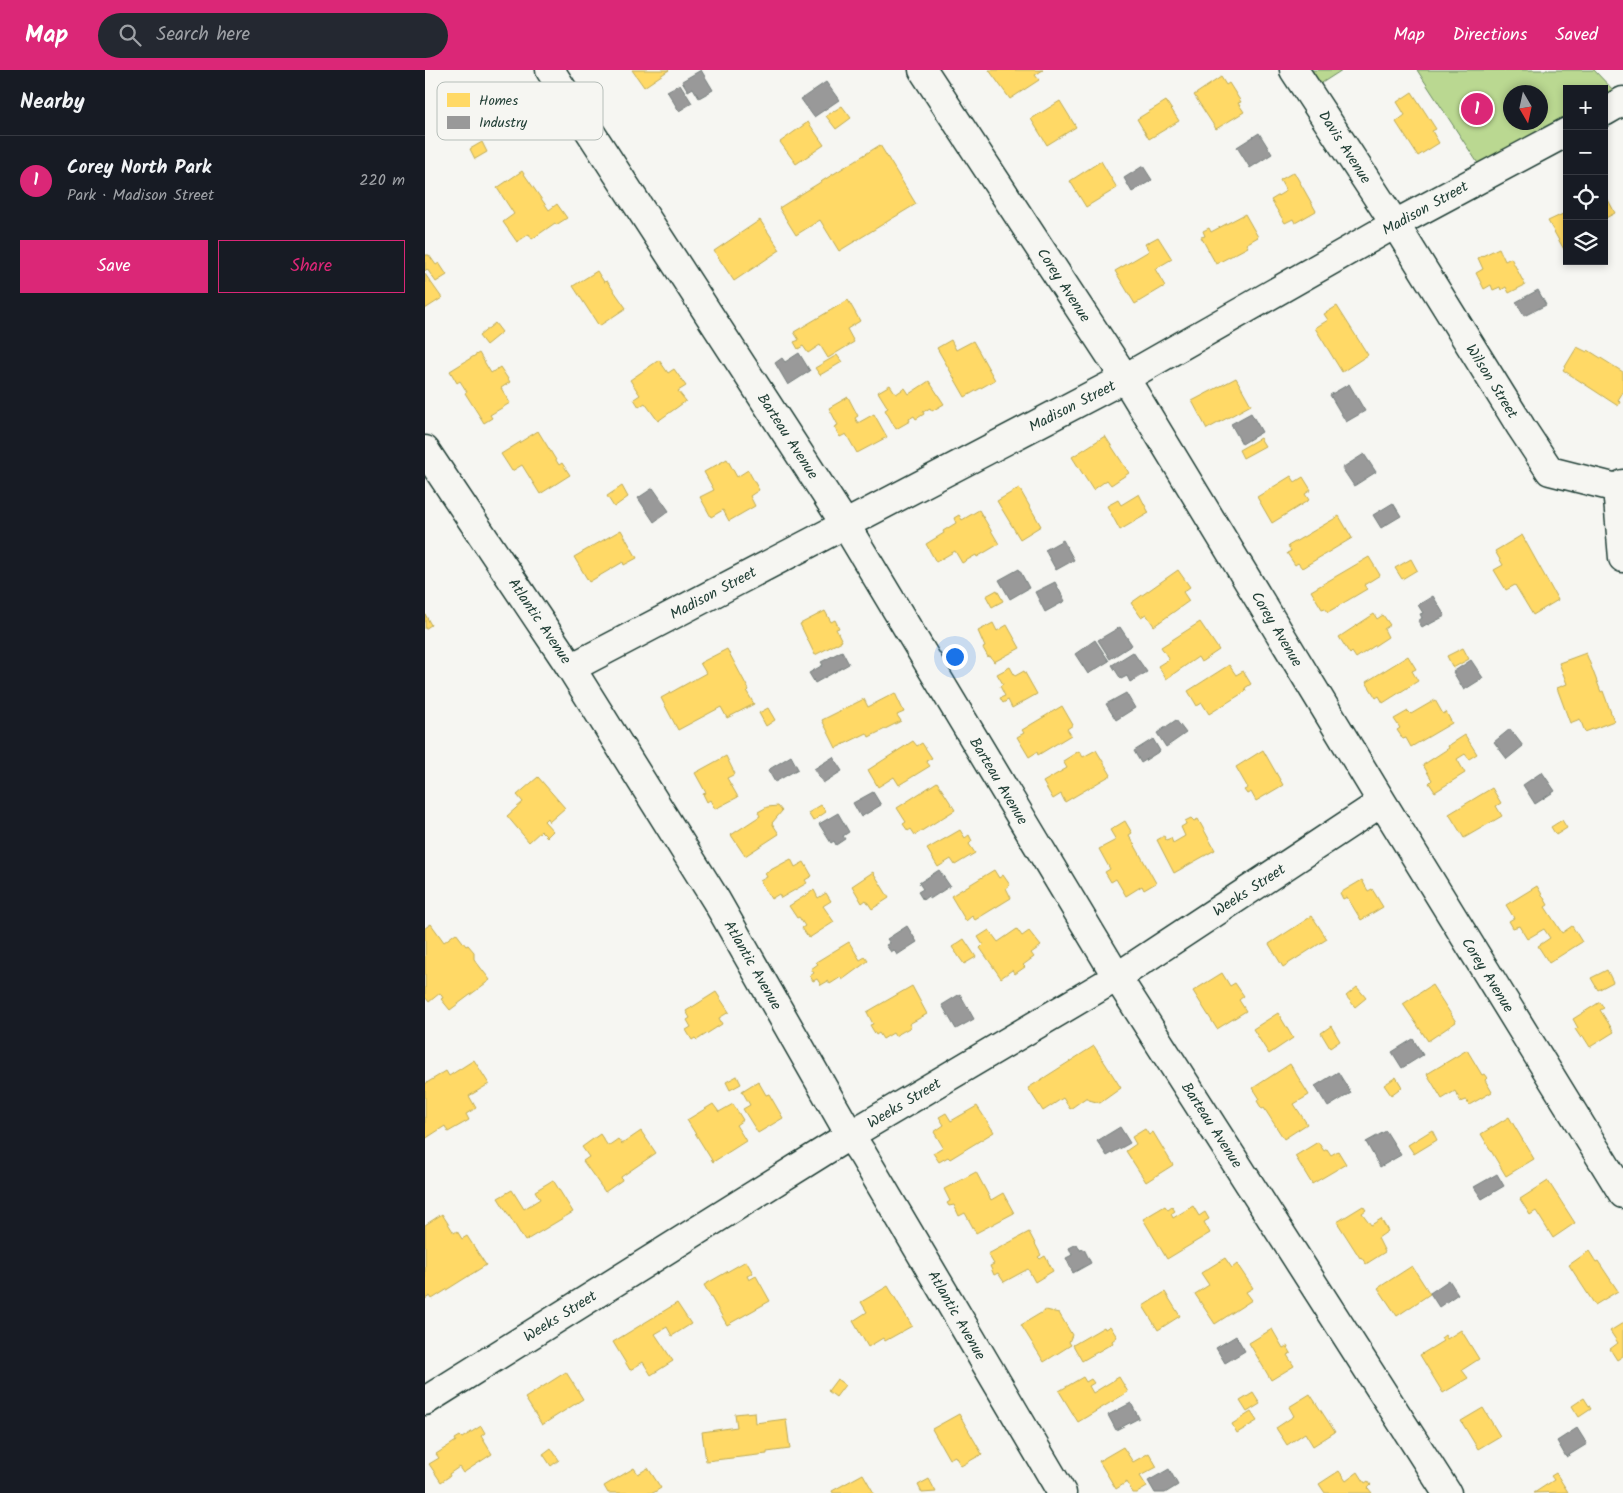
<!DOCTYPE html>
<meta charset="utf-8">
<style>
:root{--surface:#171b24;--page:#242831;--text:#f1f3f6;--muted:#9ea1a6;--line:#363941;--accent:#db2777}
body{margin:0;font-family:Kalam,sans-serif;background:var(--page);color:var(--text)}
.controls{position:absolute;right:15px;top:15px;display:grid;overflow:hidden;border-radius:0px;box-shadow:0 2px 8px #0003}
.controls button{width:45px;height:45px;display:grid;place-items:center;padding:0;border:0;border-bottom:1px solid var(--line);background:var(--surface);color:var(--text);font:25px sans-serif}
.compass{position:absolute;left:1078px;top:15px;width:45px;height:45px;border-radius:50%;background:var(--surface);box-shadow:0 2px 8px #0003;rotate:171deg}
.you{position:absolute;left:529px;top:586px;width:18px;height:18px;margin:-12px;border:4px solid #fff;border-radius:50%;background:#1a73e8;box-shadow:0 0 0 8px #1a73e833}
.badge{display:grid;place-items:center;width:32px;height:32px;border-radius:50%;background:var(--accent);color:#fff;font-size:16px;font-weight:700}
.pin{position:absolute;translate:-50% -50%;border:2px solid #fff;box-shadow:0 1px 5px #0006}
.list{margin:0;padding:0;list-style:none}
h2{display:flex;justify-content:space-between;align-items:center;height:65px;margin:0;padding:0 20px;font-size:21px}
h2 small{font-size:16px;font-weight:400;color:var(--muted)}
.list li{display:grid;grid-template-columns:32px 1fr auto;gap:15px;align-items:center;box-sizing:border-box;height:90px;padding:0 20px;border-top:1px solid var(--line)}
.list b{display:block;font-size:19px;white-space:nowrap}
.list p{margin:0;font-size:16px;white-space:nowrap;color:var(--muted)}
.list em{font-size:16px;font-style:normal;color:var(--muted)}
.actions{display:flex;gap:10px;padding:15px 20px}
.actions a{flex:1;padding:11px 0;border:1px solid var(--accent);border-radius:0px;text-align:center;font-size:18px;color:var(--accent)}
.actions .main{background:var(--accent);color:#fff}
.icon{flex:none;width:28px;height:28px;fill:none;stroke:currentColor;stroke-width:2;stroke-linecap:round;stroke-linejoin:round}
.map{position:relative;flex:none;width:1198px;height:1423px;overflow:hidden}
header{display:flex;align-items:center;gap:30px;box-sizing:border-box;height:70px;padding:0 25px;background:var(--accent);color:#fff}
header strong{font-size:24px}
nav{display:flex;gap:28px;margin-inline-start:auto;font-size:18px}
.search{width:350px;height:45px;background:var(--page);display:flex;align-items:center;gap:12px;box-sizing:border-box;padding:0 18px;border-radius:28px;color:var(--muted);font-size:19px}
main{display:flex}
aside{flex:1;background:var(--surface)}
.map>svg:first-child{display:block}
</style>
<header>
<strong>Map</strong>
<div class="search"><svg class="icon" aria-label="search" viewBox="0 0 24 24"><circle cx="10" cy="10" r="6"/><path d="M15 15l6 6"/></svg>Search here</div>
<nav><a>Map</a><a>Directions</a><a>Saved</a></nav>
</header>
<main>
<aside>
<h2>Nearby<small></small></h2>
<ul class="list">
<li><span class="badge">1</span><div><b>Corey North Park</b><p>Park · Madison Street</p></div><em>220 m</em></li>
</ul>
<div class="actions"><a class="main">Save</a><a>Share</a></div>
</aside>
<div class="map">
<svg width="1198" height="1423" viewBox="0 0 1198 1423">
<rect width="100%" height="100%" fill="#f6f6f2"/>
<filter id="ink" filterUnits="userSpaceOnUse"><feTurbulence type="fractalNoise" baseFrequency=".02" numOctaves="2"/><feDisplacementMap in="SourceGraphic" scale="10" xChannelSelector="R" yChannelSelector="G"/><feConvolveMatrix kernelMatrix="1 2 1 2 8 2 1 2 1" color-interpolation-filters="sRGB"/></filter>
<g filter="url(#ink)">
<path fill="#bad891" stroke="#6c8a62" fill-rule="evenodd" d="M878 0H917L889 18Z
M992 0H1169L1191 23 1179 29V19H1142V50L1056 98ZM1086 22H1116V52H1086Z"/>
<path fill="#ffd966" stroke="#bcaa57" d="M207 0H244L219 17Z
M564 0H618L610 5 614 10 585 29Z
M796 7 801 15 804 13 816 32 813 33 819 42 791 59 769 25Z
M987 22 1011 59 1007 61 1014 73 993 86 971 52 980 45 972 32Z
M635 31 651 57 622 75 606 49Z
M741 31 754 51 724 69 712 49Z
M417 36 426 48 411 59 401 46Z
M383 52 399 75 371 94 355 72Z
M57 72 62 82 50 89 45 79Z
M455 75 491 134 414 181 395 150 371 165 354 138Z
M676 91 692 118 661 137 645 111Z
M97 101 124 140 132 134 142 148 131 155 130 153 107 169 104 164 92 172 78 152 89 144 72 118Z
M869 102 891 141 870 153 868 149 860 153 846 130 861 121 855 110Z
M1179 122 1190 143 1179 149Z
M1140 143 1142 145V183H1141L1123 151Z
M820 144 833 167 821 174 823 177 791 194 776 167 780 166 778 161 784 158 786 162Z
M335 150 355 180 309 211 289 181Z
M733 167 747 189 730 199 740 216 710 234 690 201 724 181 720 174Z
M1074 178 1080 191 1086 188 1100 215 1084 223 1081 217 1076 220 1075 217 1068 220 1066 215 1059 219 1051 203 1058 199 1053 188Z
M0 185H4L11 195 14 193 22 205 11 212 2 199 0 201Z
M172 201 179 212 182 211 201 238 174 256 148 216Z
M0 204 17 228 0 239Z
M423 230 435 251 422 259 429 272 403 288 395 275 383 283 378 276 373 279 369 272 374 270 369 262Z
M912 236 943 285 917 302 890 258 903 250 899 244Z
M70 253 77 262 61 275 54 266Z
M526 270 531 280 548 271 570 310 540 327 512 278Z
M1152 277 1162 282 1163 280 1198 302V322L1193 330 1195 332 1193 336 1138 300Z
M54 283 66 303 75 297 85 312 76 318 85 333 65 345 67 348 59 353 40 323 42 322 35 311 32 313 25 301Z
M412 285 417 292 395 305 390 298Z
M234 290 243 303 249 299 261 316 253 321 261 331 233 351 220 333 214 337 209 329 215 325 205 310Z
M811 308 826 335 782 359 767 331Z
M504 311 519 334 507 341 505 338 498 342 499 344 491 349 489 346 484 349 485 351 471 359 460 340 463 338 453 322 465 315 471 324 480 318 484 324Z
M423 327 433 346 430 348 433 353 449 344 462 367 432 383 421 364 415 367 409 357 413 355 404 338Z
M113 361 134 395 137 393 145 405 115 424 97 395 87 401 76 384Z
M680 366 704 403 686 415 682 410 668 420 647 387Z
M835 368 840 376 818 388 814 380Z
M302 389 312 407 323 400 334 420 325 426 330 436 304 451 298 440 286 447 275 427 289 420 279 402Z
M866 406 870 412 878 407 886 420 880 424 884 430 847 453 832 427Z
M197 416 203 427 189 437 182 426Z
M594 418 616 456 595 469 572 431Z
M714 424 724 443 695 460 682 436 693 430 696 435Z
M554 440 574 474 552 487 551 485 537 493 530 481 511 492 501 474 519 463 518 461 531 453 529 448 534 445 537 450Z
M914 446 927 468 877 498 873 493 870 495 862 483 866 481 863 476Z
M196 460 212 488 199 495 198 492 164 512 149 487Z
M1097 465 1133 530 1108 545 1090 515 1081 520 1069 500 1078 495 1070 481Z
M944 487 955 505 939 515 942 519 903 542 900 538 897 539 886 521Z
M986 489 992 500 977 509 970 498Z
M753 500 765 517 758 522 764 531 729 556 721 544 716 547 706 533Z
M572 520 578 531 567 537 561 526Z
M400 541 406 552 410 550 414 558 411 559 417 571 390 585 375 554Z
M0 544 6 555 0 559Z
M949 544 952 549 958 545 965 555 959 559 963 567 931 588 927 582 925 584 914 567Z
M775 552 794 580 776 592 773 587 741 609 733 596 744 589 736 577Z
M568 553 572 561 582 555 595 578 569 592 565 586 563 587 558 578 560 577 553 561Z
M1038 578 1044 589 1028 598 1022 586Z
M302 579 324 620 322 622 329 634 302 648 296 637 253 660 236 628 281 603 275 593Z
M1161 583 1176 622 1178 621 1189 651 1160 662 1155 649 1145 653 1132 618 1142 614 1134 593Z
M983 586 991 599 987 601 993 611 958 633 954 626 951 628 941 612Z
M804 595 811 605 818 601 826 614 820 618 821 621 784 644 777 633 772 636 763 621Z
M585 597 590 606 599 601 612 624 587 638 583 630 578 633 575 628 580 626 575 616 578 614 572 604Z
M470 623 479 642 472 645 476 651 444 667 442 663 411 678 397 650 439 629 443 637Z
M1010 630 1018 644 1021 642 1027 653 986 677 981 668 978 669 972 660 975 658 969 649 983 641 986 644Z
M637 636 648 655 642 659 646 665 613 685 612 682 604 687 592 667 599 663 597 660Z
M343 638 350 650 341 656 334 643Z
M1040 665 1052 684 1044 689 1040 684 1032 689 1040 703 1010 722 1004 713 1007 710 998 695 1024 678 1023 676Z
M488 671 492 676 497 673 507 688 501 691 505 696 474 715 469 707 453 717 443 700Z
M671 680 686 705 640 732 636 724 628 729 618 712 642 698 638 691 654 681 658 687Z
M838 680 858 715 831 731 826 722 822 724 819 720 823 718 811 697Z
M301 686 310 704 302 708 313 727 290 739 285 730 282 732 278 724 281 723 270 703Z
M113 707 140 738 124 752 122 748 119 751 128 761 122 767 116 761 104 772 82 746 98 732 92 725Z
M512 712 530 740 490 765 486 759 483 761 478 754 481 752 472 738Z
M1067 718 1076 733 1071 736 1077 746 1039 768 1024 744Z
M396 735 401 742 388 751 383 743Z
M353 736 357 741 347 753 354 764 320 786 306 765 335 746 333 742 342 737Z
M766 748 769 751 773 749 790 780 749 803 732 770 739 766 741 770 746 768 748 773 760 766 756 757 761 754 760 751Z
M1137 750 1142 758 1131 765 1126 757Z
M700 751 707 763 704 765 731 813 719 820 717 816 701 826 691 809 686 812 680 802 685 799 674 779 691 770 685 760Z
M535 760 540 768 544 765 547 771 544 774 550 783 530 795 526 789 513 797 502 779Z
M366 789 370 797 379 792 387 806 380 810 382 813 356 828 354 824 346 829 335 811 342 807 340 803Z
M569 800 574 808 578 805 585 815 581 818 586 828 550 850 547 846 541 851 526 826Z
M448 802 464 828 447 839 441 830 437 833 427 816Z
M937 810 943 821 947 819 958 837 936 850 922 827 918 829 915 823Z
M1112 816 1123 835 1120 837 1137 863 1147 856 1157 872 1124 893 1113 876 1125 868 1119 859 1102 869 1094 856 1088 858 1084 851 1089 848 1081 835Z
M389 820 393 828 401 823 406 831 398 836 409 852 384 868 377 858 380 856 374 847 372 848 364 836Z
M887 846 902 869 858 897 844 874Z
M6 854 19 872 31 863 41 876 43 875 49 882V889L65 910 25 940 16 929 18 928 15 923 4 932 0 927V858Z
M592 859 597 866 604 861 616 876 606 883 609 887 598 895 600 897 590 904 587 900 576 908 555 878 558 875 553 867 564 860 573 872Z
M539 869 551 887 539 894 527 877Z
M424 872 435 890 440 887 443 891 417 910 416 907 405 914 403 911 396 915 392 909 388 911 385 906 389 903 386 899 393 894 391 892Z
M1182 900 1188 912 1173 920 1166 908Z
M797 903 805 916 810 913 819 926 814 930 821 941 792 959 768 921Z
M1007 915 1031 952 1003 971 978 934Z
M487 916 502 944 484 954 486 957 470 966 468 963 458 969 454 963 451 965 445 955 448 954 442 942Z
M932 917 941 928 930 937 921 926Z
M291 922 304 942 294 948 297 954 272 970 270 968 267 970 261 960 266 957 262 950 265 948 261 941Z
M1175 932 1179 938 1175 940 1189 962 1165 977 1158 966 1156 968 1150 959 1153 958 1148 949Z
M853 943 868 968 844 984 828 959Z
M906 956 915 971 905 978 896 963Z
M669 976 696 1018 675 1033 664 1030 662 1027 645 1039 638 1028 618 1041 603 1018Z
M1042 980 1057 1005 1059 1004 1062 1008 1060 1010 1067 1022 1044 1035 1041 1030 1036 1032 1030 1021 1017 1029 1002 1004Z
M49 990 64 1014 44 1026 51 1038 41 1044 44 1050 23 1062 20 1056 0 1069V1014L21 1001 24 1006Z
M865 994 884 1025 869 1034 882 1054 859 1069 839 1038 837 1039 832 1031 835 1029 828 1018Z
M312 1006 316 1014 305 1020 301 1012Z
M971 1007 977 1017 966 1025 959 1015Z
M333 1011 341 1025 344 1024 358 1048 333 1063 318 1039 325 1035 317 1021Z
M288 1034 294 1042 308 1034 318 1050 311 1055 321 1071 288 1092 262 1050Z
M552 1036 569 1062 525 1089 523 1087 514 1092 508 1083 518 1077 509 1062 519 1055 514 1047 521 1043 526 1051Z
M1084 1047 1109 1089 1081 1106 1056 1064Z
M720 1059 724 1065 728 1062 748 1095 721 1112 701 1081 711 1074 707 1067Z
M1007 1060 1012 1070 989 1084 983 1075Z
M216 1061 231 1083 196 1107 197 1110 180 1122 158 1091 164 1087 157 1077 175 1064 183 1076 193 1069 197 1074Z
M893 1072 899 1081 902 1079 906 1085 913 1081 921 1094 887 1114 870 1086Z
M551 1102 566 1130 578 1123 589 1143 551 1163 540 1143 534 1146 529 1135 524 1136 522 1133 525 1131 519 1119Z
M128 1110 148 1142 100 1171 73 1128 87 1120 99 1139 115 1129 110 1121Z
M1123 1111 1150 1153 1128 1168 1111 1141 1105 1145 1095 1129Z
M740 1136 743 1140 747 1137 750 1141 746 1144 748 1148 768 1136 774 1146 780 1142 784 1149 779 1152 785 1163 742 1189 718 1149Z
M938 1136 941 1140 937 1143 946 1155 956 1149 963 1161 953 1168 960 1182 941 1194 936 1187 935 1188 912 1152Z
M17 1144 29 1163 32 1161 37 1169 42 1166 61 1195 7 1229 5 1226 0 1229V1155Z
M604 1162 616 1185 613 1187 615 1189 620 1186 628 1201 610 1212 603 1199 579 1212 573 1203 569 1205 565 1196 569 1194 563 1184Z
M1164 1181 1171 1192 1173 1191 1193 1221 1170 1235 1144 1195Z
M800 1188 807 1198 812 1194 828 1218 821 1222 827 1230 790 1254 770 1224 784 1215 776 1203Z
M321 1191 328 1203 322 1206 324 1210 331 1206 345 1231 302 1255 279 1215Z
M987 1196 1005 1224 972 1246 953 1218Z
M463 1216 487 1256 460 1271 458 1268 443 1277 428 1251 442 1242 436 1232Z
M740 1222 755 1246 733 1260 718 1236Z
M252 1233 266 1254 247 1266 242 1257 230 1264 248 1291 226 1305 218 1292 205 1300 188 1272Z
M621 1240 634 1243 647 1265 644 1272 646 1275 619 1292 596 1255Z
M1198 1253V1286L1192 1290 1185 1279 1193 1273 1185 1261Z
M685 1256 692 1267 687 1271 688 1273 657 1291 648 1275 679 1257 680 1259Z
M847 1259 858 1278 862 1276 866 1283 862 1285 869 1296 846 1310 824 1273Z
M1036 1260 1054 1289 1037 1300 1043 1308 1018 1323 995 1285 1018 1271 1016 1268 1020 1265 1022 1269Z
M141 1302 158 1329 117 1355 100 1328Z
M658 1307 661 1312 666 1309 669 1313 664 1316 668 1323 694 1307 703 1322 653 1352 634 1321Z
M412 1309 420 1315 411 1327 403 1321Z
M828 1323 835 1334 822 1342 815 1331Z
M885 1324 910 1362 888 1376 880 1363 862 1375 851 1358 869 1346 864 1337Z
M1159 1328 1166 1339 1154 1347 1147 1336Z
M1058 1338 1075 1366 1053 1379 1036 1351Z
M329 1342 330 1353 361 1349 365 1379 342 1382V1384L281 1391 277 1362 312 1357 310 1344Z
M826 1342 832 1351 812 1363 807 1354Z
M534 1344 557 1384 536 1396 530 1386 524 1389 507 1359Z
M56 1356 60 1363 56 1366 67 1384 38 1403 34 1397 24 1404 25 1406 16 1412 4 1394 14 1388 11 1384 31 1371 30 1369 35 1366 37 1368Z
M698 1377 708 1392 724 1383 732 1397 715 1406 722 1417 712 1423H708L702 1412 691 1419 674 1391Z
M126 1378 134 1390 126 1396 118 1384Z
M209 1398 213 1404 223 1398 236 1418 228 1423H183L179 1416Z
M914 1401 921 1411 933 1402 940 1413 943 1411 946 1415 943 1418 947 1423H900L894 1414Z
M1131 1403 1143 1422 1109 1423 1129 1410 1126 1406Z
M438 1404 449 1423H408L407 1421Z
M504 1409 511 1422 497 1423 493 1415Z"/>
<path fill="#999" stroke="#747d7b" d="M276 0 288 20 274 28 268 18 263 21 257 11Z
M401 12 414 30 389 47 376 29Z
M255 14 267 33 254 41 242 21Z
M834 63 847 84 825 98 812 77Z
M718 96 727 110 707 122 699 108Z
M1113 220 1121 235 1099 246 1091 232Z
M374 283 385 301 363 315 350 293 357 288 360 292Z
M924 314 940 341 921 352 905 325Z
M826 343 837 362 817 374 806 354Z
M939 384 951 402 929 416 917 398Z
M228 418 244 441 229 452 213 428Z
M968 433 976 446 956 458 948 445Z
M638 470 649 490 631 500 620 480Z
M594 499 604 518 585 529 574 510Z
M630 512 640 531 620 542 610 522Z
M1008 526 1020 546 1003 555 1002 554 997 557 993 551 997 548 995 544 998 543 993 535Z
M695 557 707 575 685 589 673 570Z
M670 570 684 591 663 604 650 584Z
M417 581 424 594 390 613 384 603 398 595 396 592Z
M708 582 722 602 705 612 702 606 696 609 687 595Z
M1046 590 1058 608 1039 620 1028 602Z
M701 623 710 638 691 650 681 634Z
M751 650 761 663 741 677 732 663Z
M1085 659 1098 676 1082 689 1069 672Z
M728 669 735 681 716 693 709 681Z
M366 686 373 699 350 712 343 700Z
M408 687 417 701 398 713 389 699Z
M1117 702 1130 721 1110 734 1098 715Z
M448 722 456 735 436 747 428 733Z
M413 743 424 762 418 766 420 769 411 775 409 771 406 773 394 754Z
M514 800 525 816 505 829 503 826 498 830 493 822 498 819 494 813Z
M482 856 492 872 472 885 469 880 466 882 461 875 465 873 462 869Z
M535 924 549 949 531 959 517 935Z
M988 969 998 985 977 998 967 982Z
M913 1002 926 1023 903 1037 890 1016Z
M695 1057 705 1073 682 1086 672 1071Z
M961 1061 976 1085 955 1097 941 1072Z
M1072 1104 1079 1116 1057 1129 1049 1117Z
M652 1174 655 1180 659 1179 666 1193 648 1203 641 1188 647 1185 644 1178Z
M1024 1210 1033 1224 1014 1237 1005 1223Z
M811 1266 820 1281 800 1293 791 1278Z
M706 1333 714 1348 691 1360 683 1345Z
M1152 1358 1162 1374 1141 1387 1132 1371Z
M744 1399 753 1415 740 1423H730L723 1411Z"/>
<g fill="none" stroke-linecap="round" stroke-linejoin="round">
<g stroke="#1f3d34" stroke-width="31">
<path id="street" d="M125 0 420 454 692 907 1022 1423
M498 0 700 308 957 732 1198 1124
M869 0 970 154 1096 357 1125 401 1192 418 1198 414
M1179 42 1198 31
M1192 418 1198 488
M146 598 700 308 970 154 1142 62
M425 1065 692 907 957 732"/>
</g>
<g stroke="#1f3d34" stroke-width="31">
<path id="secondary" d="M0 380 146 598 291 830 425 1065 438 1085 637 1423
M0 1331 425 1065"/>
</g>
<use href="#street" stroke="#f6f6f2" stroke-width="28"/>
<use href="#secondary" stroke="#f6f6f2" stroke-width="28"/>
</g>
</g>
<g text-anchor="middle" stroke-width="5" stroke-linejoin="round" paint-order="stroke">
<g font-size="15" fill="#1f3d34" stroke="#f6f6f2">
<text transform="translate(920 77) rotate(57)" y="5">Davis Avenue</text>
<text transform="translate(1000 138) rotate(-29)" y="5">Madison Street</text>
<text transform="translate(639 215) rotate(57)" y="5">Corey Avenue</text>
<text transform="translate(1067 311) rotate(58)" y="5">Wilson Street</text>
<text transform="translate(647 336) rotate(-27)" y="5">Madison Street</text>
<text transform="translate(363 366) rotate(57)" y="5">Barteau Avenue</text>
<text transform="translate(288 523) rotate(-28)" y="5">Madison Street</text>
<text transform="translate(115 551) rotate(56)" y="5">Atlantic Avenue</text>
<text transform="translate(852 559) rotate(59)" y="5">Corey Avenue</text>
<text transform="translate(574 711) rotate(59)" y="5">Barteau Avenue</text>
<text transform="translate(824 820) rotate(-33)" y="5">Weeks Street</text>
<text transform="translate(328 895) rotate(60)" y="5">Atlantic Avenue</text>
<text transform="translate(1063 905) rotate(58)" y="5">Corey Avenue</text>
<text transform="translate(479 1033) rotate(-31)" y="5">Weeks Street</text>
<text transform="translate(787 1055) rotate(57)" y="5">Barteau Avenue</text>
<text transform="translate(532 1245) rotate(60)" y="5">Atlantic Avenue</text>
<text transform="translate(135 1246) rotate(-32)" y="5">Weeks Street</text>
</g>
</g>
<rect x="12" y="12" width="166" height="58" rx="8" fill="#f6f6f2" stroke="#b6beb9" stroke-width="1"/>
<rect x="22" y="23" width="23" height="14" fill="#ffd966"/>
<rect x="22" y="46" width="23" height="13" fill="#999"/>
<g font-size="14" fill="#1f3d34">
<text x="54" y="35">Homes</text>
<text x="54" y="57">Industry</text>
</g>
</svg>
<div class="controls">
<button>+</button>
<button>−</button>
<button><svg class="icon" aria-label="locate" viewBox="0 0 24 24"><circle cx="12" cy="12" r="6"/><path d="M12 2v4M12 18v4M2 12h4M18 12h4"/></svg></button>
<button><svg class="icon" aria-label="layers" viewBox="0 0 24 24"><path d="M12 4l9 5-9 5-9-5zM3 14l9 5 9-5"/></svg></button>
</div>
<svg class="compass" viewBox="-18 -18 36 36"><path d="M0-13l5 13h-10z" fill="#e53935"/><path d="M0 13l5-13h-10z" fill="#9ea1a6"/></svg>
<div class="you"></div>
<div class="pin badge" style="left:1052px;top:39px">1</div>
</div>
</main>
